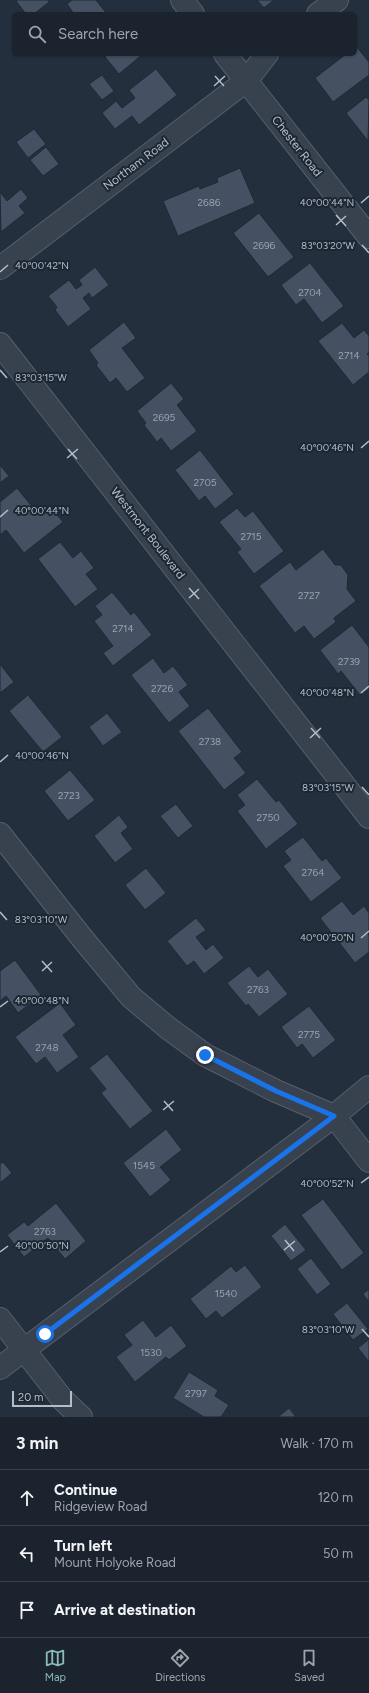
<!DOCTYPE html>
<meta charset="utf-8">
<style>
:root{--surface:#1b232e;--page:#242b36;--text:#f1f3f6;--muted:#a0a4aa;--line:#39404a;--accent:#8bbbb9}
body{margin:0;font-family:Figtree,sans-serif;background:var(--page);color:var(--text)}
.scale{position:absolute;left:12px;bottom:10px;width:60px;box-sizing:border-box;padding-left:4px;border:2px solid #b4bcc9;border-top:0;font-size:11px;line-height:14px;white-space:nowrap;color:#b4bcc9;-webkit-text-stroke:3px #1d2633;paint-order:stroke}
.stop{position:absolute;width:12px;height:12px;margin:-9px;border:3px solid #1a73e8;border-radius:50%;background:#fff}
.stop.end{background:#1a73e8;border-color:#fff;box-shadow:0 1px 4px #0008}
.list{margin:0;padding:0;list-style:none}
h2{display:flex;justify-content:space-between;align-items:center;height:52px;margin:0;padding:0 16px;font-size:17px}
h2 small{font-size:13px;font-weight:400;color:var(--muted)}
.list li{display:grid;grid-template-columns:26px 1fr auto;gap:12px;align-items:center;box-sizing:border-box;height:56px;padding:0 16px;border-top:1px solid var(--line)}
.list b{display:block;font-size:15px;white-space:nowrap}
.list p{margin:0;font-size:13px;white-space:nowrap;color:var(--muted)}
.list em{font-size:13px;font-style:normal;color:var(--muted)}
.icon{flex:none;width:22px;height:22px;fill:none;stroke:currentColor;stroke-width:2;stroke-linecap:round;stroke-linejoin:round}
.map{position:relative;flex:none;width:369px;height:1417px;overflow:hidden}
.search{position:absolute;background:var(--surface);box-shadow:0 1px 3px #0004;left:12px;right:12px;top:12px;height:44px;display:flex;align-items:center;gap:10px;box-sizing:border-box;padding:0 14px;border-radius:6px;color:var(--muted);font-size:15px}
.sheet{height:220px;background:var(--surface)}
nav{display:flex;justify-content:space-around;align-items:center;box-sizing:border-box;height:56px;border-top:1px solid var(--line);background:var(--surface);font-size:11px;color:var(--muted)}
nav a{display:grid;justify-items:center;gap:2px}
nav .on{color:var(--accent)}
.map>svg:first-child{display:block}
</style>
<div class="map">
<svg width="369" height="1417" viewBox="0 0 369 1417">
<rect width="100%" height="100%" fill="#242f3e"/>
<path fill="#455162" stroke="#1f2835" d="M17 0H48L49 2 34 14H26L16 1Z
M72 0H96L107 14H74L67 4Z
M257 0H274L264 8Z
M356 46 369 62V75L333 102 315 78 346 54H355V47Z
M108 54H143L119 74 105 57Z
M156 69 177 95 139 125 132 116 115 129 102 113 116 101 122 108 135 98 129 90Z
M102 75 114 91 102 100 89 84Z
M366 97 369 100 368 141 346 113Z
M34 129 46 144 28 158 16 142Z
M46 147 59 164 43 176 30 160Z
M240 168 255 203 178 236 163 201 199 186 200 189 218 182 217 178Z
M21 189 28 198 19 206 25 213 1 232 0 192 7 201Z
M259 213 294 257 268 277 233 233Z
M310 263 344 306 322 323 304 299 296 305 281 285Z
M95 267 109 285 92 298 89 293 83 298 91 309 68 327 55 310 57 307 48 296 69 280 76 289 82 285 79 280Z
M124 322 136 338 122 348 145 378 127 392 116 378 110 383 96 365 98 363 89 350Z
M342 323 354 338 364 330 369 336V352L367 354 369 356V372L353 385 318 341Z
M171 383 184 399 177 405 197 431 171 451 161 438 157 442 144 425 146 423 137 411Z
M200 450 234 494 215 509 205 496 199 501 175 470Z
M0 465 9 476 0 483Z
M17 488 39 515 50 506 63 522 24 553 6 530 0 535V502Z
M237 508 245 517 253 511 284 551 254 574 237 552 241 549 219 522Z
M60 542 73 558 81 551 94 568 86 574 98 589 75 607 38 559Z
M323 549 335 565H341L348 575 347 589 356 601 334 618 336 622 314 639 304 626 295 633 259 586 290 562 296 570Z
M112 592 131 615 134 612 152 635 113 666 103 653 113 646 94 621 102 615 95 606Z
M352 625 369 647V689L360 695 341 671 338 674 320 650Z
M153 658 164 673 173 666 188 685 179 692 190 706 169 723 131 675Z
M0 664 14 682 0 693Z
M28 695 62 737 43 752 9 711Z
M208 708 242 752 234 758 246 773 224 790 178 731Z
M107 713 122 732 103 746 89 727Z
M70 770 95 800 68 821 44 791Z
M257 779 276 802 279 800 298 824 266 849 237 811 245 805 237 795Z
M176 804 193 826 178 838 160 816Z
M119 815 128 827 121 833 133 849 115 863 94 836Z
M303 837 322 861 326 858 342 878 311 902 283 866 291 860 284 851Z
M146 868 166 893 145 910 125 885Z
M342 901 353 915 364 906 369 913V932L367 933 369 935V952L355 963 320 918Z
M196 918 206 930 196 937 206 950 213 944 224 958 204 974 194 961 187 966 167 941Z
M15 960 41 995 18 1013 6 996 0 1001V971Z
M249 966 258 977 268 969 288 994 259 1017 248 1004 246 1006 227 983Z
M60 1003 76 1025 63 1035 79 1057 57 1073 45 1057 36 1064 15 1037Z
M309 1006 336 1040 313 1058 302 1044 297 1048 281 1027Z
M107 1054 153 1111 130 1129 101 1093 106 1089 89 1068Z
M166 1129 182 1150 160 1167 171 1180 150 1197 123 1163Z
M3 1162 12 1173 0 1183V1164Z
M323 1199 364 1253 342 1270 301 1215Z
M56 1203 86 1241 65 1259 48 1238 24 1257 7 1235 24 1222 28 1226Z
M285 1224 306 1250 291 1261 271 1236Z
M311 1258 331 1284 317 1295 297 1269Z
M245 1265 262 1287 222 1318 216 1311 206 1319 190 1299 231 1266 236 1272Z
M369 1289V1302L363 1294Z
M347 1303 368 1329 353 1340 333 1314Z
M143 1320 156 1337 171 1325 187 1346 169 1360 166 1357 135 1382 116 1357 132 1345 124 1335Z
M369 1339V1362L358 1348Z
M189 1372 218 1390 215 1396 229 1405 221 1417H204L173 1398Z
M289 1408 296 1417H278Z"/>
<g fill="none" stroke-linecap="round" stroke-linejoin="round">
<g stroke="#565f6c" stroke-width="24">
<path id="minor" d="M182 0 193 14
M318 14 337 0
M225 54 369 237
M0 268 246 81 267 54
M0 344 369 817
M0 834 82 938 131 997 168 1028 205 1055 276 1091 334 1116 369 1161
M0 1319 63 1400 81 1417
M0 1368 334 1116 369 1087"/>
</g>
<use href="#minor" stroke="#38414e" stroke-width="22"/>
</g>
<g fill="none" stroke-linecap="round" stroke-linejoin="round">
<path stroke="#1a73e8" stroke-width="5" d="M45 1334 334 1116 276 1091 205 1055"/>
</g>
<path fill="none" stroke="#b4bcc9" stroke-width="1.5" d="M215 76 224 86M214 86 225 76M361 203 369 196M336 215 346 226M336 225 346 216M362 245 369 253M0 272 8 265M0 370 7 378M361 448 369 441M68 449 77 459M67 458 78 449M0 517 8 510M189 588 199 599M189 598 199 589M361 693 369 686M311 728 320 738M310 738 321 728M0 762 8 755M362 787 369 795M0 912 7 920M361 938 369 931M42 961 52 972M42 971 52 962M0 1007 8 1001M164 1101 173 1111M163 1110 174 1101M361 1183 369 1177M285 1240 294 1251M284 1250 295 1241M0 1252 8 1246M362 1329 369 1337"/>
<g text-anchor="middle" stroke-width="4" stroke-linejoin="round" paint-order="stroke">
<g font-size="10" fill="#98a1af">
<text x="209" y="206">2686</text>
<text x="264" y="249">2696</text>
<text x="310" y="296">2704</text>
<text x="349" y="359">2714</text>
<text x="164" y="421">2695</text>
<text x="205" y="486">2705</text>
<text x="251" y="540">2715</text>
<text x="309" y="599">2727</text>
<text x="123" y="632">2714</text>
<text x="349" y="665">2739</text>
<text x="162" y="692">2726</text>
<text x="210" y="745">2738</text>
<text x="69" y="799">2723</text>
<text x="268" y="821">2750</text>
<text x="313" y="876">2764</text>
<text x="258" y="993">2763</text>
<text x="309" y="1038">2775</text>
<text x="47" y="1051">2748</text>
<text x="144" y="1169">1545</text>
<text x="45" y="1235">2763</text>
<text x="226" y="1297">1540</text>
<text x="151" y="1356">1530</text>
<text x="196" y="1397">2797</text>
</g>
<g font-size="12" fill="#b4bcc9" stroke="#1d2633">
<text transform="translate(297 146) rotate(52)" y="4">Chester Road</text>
<text transform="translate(136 164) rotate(-37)" y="4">Northam Road</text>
<text transform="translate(148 533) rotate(52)" y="4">Westmont Boulevard</text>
</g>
</g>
<g font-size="10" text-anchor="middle" fill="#b4bcc9" stroke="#1d2633" stroke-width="4" stroke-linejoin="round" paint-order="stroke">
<text x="327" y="206">40°00'44"N</text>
<text x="328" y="249">83°03'20"W</text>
<text x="42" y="269">40°00'42"N</text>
<text x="41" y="381">83°03'15"W</text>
<text x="327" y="451">40°00'46"N</text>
<text x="42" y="514">40°00'44"N</text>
<text x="327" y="696">40°00'48"N</text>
<text x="42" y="759">40°00'46"N</text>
<text x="328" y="791">83°03'15"W</text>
<text x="41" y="923">83°03'10"W</text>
<text x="327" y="941">40°00'50"N</text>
<text x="42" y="1004">40°00'48"N</text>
<text x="327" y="1187">40°00'52"N</text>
<text x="42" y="1249">40°00'50"N</text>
<text x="328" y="1333">83°03'10"W</text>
</g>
</svg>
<div class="scale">20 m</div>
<div class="stop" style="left:45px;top:1334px"></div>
<div class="stop end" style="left:205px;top:1055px"></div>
<div class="search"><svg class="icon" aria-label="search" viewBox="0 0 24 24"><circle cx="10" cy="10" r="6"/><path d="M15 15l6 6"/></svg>Search here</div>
</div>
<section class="sheet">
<h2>3 min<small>Walk · 170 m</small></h2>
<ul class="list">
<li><svg class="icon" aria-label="ahead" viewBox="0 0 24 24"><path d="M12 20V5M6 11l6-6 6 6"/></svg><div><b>Continue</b><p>Ridgeview Road</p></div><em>120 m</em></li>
<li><svg class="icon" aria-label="left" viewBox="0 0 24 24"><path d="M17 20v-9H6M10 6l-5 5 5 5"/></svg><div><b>Turn left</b><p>Mount Holyoke Road</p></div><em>50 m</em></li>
<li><svg class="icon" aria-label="arrive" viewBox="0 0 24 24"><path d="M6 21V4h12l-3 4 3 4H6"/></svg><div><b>Arrive at destination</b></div></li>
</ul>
</section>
<nav>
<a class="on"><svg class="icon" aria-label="map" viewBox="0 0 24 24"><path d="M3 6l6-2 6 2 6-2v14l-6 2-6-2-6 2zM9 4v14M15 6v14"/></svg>Map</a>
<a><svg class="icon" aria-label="directions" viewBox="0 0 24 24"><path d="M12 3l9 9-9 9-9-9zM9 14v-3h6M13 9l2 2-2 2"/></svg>Directions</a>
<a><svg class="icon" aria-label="saved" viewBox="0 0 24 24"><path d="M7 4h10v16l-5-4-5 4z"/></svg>Saved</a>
</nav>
